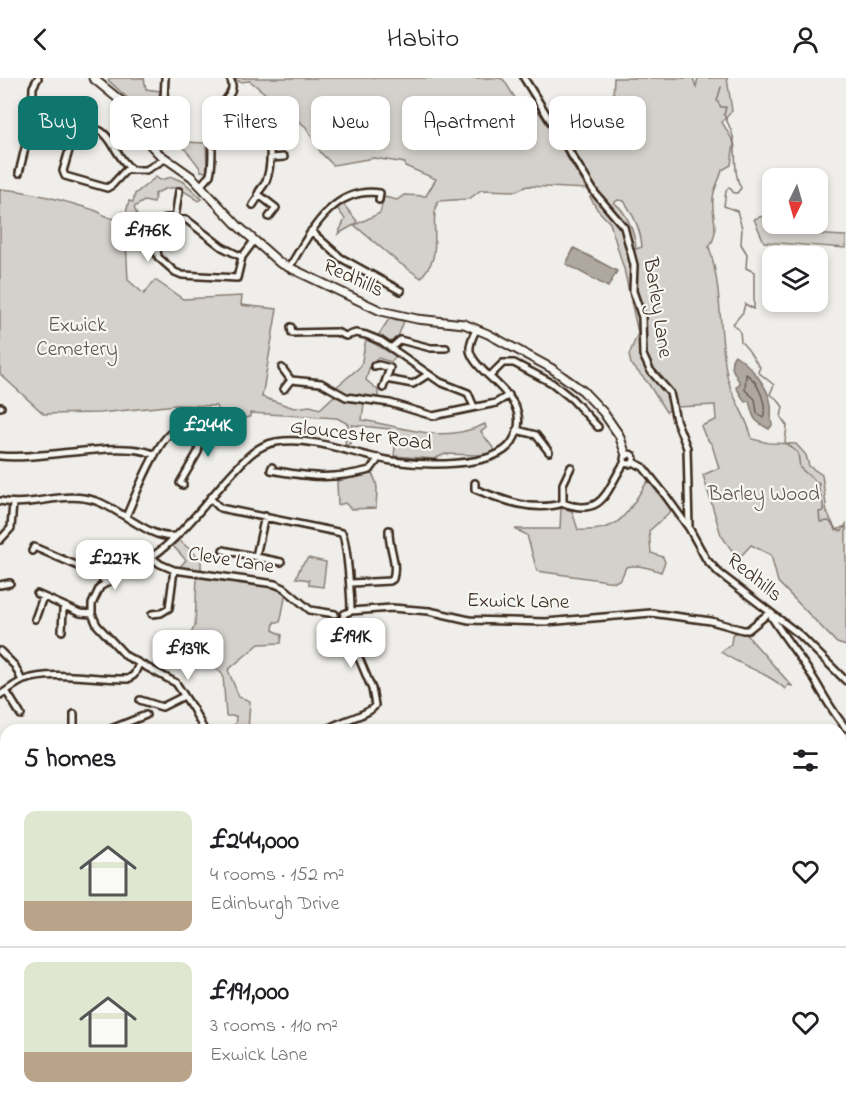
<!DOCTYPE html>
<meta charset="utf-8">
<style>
:root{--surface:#fff;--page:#f2f2f2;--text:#202124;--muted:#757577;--line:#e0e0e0;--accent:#0f766e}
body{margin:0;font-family:"Indie Flower",sans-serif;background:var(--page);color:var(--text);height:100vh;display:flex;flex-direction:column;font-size:22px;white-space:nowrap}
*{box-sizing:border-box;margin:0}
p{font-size:20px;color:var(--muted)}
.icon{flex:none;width:33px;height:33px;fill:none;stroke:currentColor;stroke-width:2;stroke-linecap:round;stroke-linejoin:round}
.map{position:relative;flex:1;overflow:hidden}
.panel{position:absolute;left:0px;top:646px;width:846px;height:386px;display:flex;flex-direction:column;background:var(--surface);border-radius:18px 18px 0 0;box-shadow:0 3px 9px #0003}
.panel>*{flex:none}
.guide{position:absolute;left:18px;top:18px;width:810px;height:54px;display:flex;gap:12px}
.needle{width:39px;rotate:185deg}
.fabs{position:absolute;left:762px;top:90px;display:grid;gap:12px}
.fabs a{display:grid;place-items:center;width:66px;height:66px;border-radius:12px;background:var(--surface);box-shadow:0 3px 9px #0003;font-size:30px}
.price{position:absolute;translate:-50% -51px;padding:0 14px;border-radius:12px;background:#fff;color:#222;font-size:20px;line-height:39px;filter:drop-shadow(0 2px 3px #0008)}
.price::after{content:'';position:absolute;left:50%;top:36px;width:18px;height:14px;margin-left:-9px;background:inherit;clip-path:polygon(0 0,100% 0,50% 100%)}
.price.selected{background:var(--accent);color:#fff}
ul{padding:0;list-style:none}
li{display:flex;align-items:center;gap:18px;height:150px;padding:0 24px}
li+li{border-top:2px solid var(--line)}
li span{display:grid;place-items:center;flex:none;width:168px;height:120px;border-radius:12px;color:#555}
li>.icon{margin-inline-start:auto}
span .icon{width:72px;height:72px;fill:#fffc;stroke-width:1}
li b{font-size:26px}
h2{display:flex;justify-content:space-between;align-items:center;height:72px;padding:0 24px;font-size:26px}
.tag{padding:0 21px;border-radius:12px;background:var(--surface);box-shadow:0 3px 9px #0003;font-size:21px;line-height:54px}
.tag.selected{background:var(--accent);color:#fff}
header{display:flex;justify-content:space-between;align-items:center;height:78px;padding:0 24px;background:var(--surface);font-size:27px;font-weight:600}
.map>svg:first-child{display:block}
</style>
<header><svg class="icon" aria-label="back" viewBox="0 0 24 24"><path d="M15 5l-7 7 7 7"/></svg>Habito<svg class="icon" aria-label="person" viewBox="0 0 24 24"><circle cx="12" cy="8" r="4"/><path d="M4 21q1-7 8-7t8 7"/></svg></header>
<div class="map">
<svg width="846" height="1031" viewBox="0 0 846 1031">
<rect width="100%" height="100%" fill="#efeeea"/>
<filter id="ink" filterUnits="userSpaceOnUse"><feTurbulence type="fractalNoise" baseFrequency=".0167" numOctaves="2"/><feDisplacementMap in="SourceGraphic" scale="12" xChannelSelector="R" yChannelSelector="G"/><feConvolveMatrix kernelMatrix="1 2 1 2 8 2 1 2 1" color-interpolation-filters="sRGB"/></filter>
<g filter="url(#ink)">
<path fill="#d4d1cc" stroke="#887e75" stroke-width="1.5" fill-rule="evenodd" d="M111,0H144L146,11L160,13L158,22L169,24L167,37L185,40V64L206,65L207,94L201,93C199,83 150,34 139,22L134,26L108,2Z
M233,0H500L504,2L518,25L536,29L587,111L527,108L516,113L481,112L469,121L438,123C430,143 439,164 432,183C430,189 424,195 421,200L398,184L354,147L338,156L345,141L337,130L343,126L357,143L355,147L380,135L384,119L397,122L404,117L426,118L436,101L405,88V85L374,80L333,87L321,75L306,49L250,3L240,4Z
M614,0H693L696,9L698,0H727L732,33L722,44L734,65L731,87L722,92C720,102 713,111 713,121C711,138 721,152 709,169C722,209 719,251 726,292C729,317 747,337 752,361L769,365L796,366L806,377L809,388L822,397L827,434L836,452L842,453L846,446V568L837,565L778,504L771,477L751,467L738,481L721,457L703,397L719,390L712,367L705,358L701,348L716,342L715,327L676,329L666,334L648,305L631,286L629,277L638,255L624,191L610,145L597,131L590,119L594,110L561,54L579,48L580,43L566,41L557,34L596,38L606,36L613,20ZM618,122L624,123C633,136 641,153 642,169L636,171C635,156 627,133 614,125Z
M156,99L160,102L172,99L184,104L202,121L199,123C182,111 174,104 155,116L154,125L144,123L134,129L138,140L132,159L126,163L128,202L144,216L155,202L183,221L242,218L241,227L277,231L262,319L294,330L310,328L320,331L334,318L345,323L364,325L362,342C406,349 441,367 485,346L486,350L481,354L496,374L479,377L445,376L434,381L394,378L396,361L390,351L352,347L350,366H345L348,346L337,340L250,335V339L221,344L216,328L176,327L100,335L44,336L0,296V111C31,113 64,123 94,132C105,136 106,141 120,141L122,134L126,135L129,123L133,124L135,116Z
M766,137C780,159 822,156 846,158V170L764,164L754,141Z
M389,241L404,243L398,259L395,260L392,265L378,258Z
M366,261L396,278L391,284L378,280L370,287L366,302L378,312V319L349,317L335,310L361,288Z
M372,396C380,407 376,418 376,430L351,431L345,425L338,427L337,403Z
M648,403L672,432L649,453L651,475L663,479L665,484L661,494C650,490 637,486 626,489L621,501L615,504L537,493L527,457L515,451H560L561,430L572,433L578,452C623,454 625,436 648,403Z
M179,462L201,481V490L205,495L178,491L186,482L173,468Z
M308,480L326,484L323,509L309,507V502L296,500L301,488Z
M197,498L262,507L286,514L281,541L280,544H274L273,552L282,557L281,565L259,566L228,592L239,619L250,623L248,652H235L236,638H226L223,597L191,564L190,556L195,548Z
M737,554L745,555L792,608L788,607L785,611C769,595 740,588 721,574L731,566L732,557Z
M0,1021H6V1026H176L177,1031H0Z"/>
<path fill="#afa8a1" stroke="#81766d" stroke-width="1.5" d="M574,170L617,193L608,209L566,186Z
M735,277C750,287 769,309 771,327C772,334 770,340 772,347L769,351C751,341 754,340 749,323L745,324L736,309L740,305C735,296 727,286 735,277Z"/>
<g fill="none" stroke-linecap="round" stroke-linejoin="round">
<path stroke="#695c52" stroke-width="1.5" d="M746,296C758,302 768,328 763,340L757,335L755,321L745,312Z"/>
<path stroke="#81766d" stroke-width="1.5" d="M721,9L717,23L721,29H726L724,37C728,45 733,54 734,64C737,79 733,96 741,110L737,115H734L729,109L726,113L724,128L737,133L742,150L741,166L747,176L746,190L754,194V231L745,226L743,234L733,246L740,253L741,264C751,273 752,280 760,289L758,294L774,307L770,316L778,322L783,329L781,339L787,348L785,364L798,375L800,390L819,406C817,416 825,423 823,433L819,434L820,444L829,443L837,452L843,449L846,450"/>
<defs>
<path id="minor" d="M524,0L595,115L624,149L634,187L633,213L642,239L643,277L650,292L670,315L676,342L687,370L689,450
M164,22L165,0
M82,28L63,93L65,98L107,110L112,107L126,92H146L165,81
M215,41C227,44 240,38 252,41C274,47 273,89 265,105C263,109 259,112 258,116L276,130L269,139
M75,55C111,39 109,72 130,90
M271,80L284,79
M19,95L32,41L33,9L38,0
M201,107L210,97C215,76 208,57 216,36C221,22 238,17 230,0
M253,127L259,118
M175,140L179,113
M311,153L341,180L401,213
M242,179L222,169L187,142L167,140L161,144L157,171L158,179L175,194L182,197L237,200L242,179L254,163
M289,190C310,155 332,108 380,115L379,122
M291,249L292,255L336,254L346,258L356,255L366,257L381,263L440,304L468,315L474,329
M391,270L400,262L431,270H446
M374,288L379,287L390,290L383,310
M282,290L291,302L321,305L346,319L390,325L433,338L496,325L509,317
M491,297L503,285H514L552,305L572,321L598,349
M386,301L413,306L427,297
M284,311L291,302
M0,329H1
M517,352L536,357L549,374
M624 381a5 5 0 1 1 10 0a5 5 0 1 1-10 0Z
M0,378C41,383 124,360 155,377
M633,384L643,389L663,414L689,450L706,481L719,495L800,557L846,603
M272,389L271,392C310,399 331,402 370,392L379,380
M571,389L563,406V425C605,440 606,411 625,384
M475,405V411C502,422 534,435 563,425
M183,407L180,405L198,374L202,352
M210,420L220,430L342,455C347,463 351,520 351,533
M0,423C32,430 64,412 96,423C119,430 152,463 175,458
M126,439C134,421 160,353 178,351C201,348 211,354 234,345
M0,462L11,450L13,425
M223,472L281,484
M32,473L34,469L99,497L106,505
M256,478L265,438
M151,479L160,486L174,492L275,506L284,510L310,532L335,536
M351,505L390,503L393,501C398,483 388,469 389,452
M0,507L10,505
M37,516L80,535L92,536
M152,536L161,535L169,530L174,492
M35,541L43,519
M62,553L63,532L66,529
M0,573L15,588L22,603
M6,613L21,637
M0,617C8,612 15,606 24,602C54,592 97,602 128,601L134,597L139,586
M140,622L162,629L184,618
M111,651L146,637
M74,652V636
M204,652L193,631L176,605L126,578L97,547L92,536V526L100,509C123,494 149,484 169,465C194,443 213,415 236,391C247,379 258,367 276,364C316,358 353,377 392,383C421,387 495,391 512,364C539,321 476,299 470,273C469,265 473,258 476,252
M326,652C338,643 371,637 375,627L372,611L343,542L344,536L351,533L392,530L429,533L469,542L546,544L651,535L711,543L743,552H748L769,535C784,560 803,582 817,606C826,622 834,636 846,650
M0,714L6,715
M0,784L6,768
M0,788L6,790
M0,858L6,856
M0,887L6,888
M0,896H6
M0,931L6,930
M0,958L6,959
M440,1026L447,1031
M485,1026L487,1031"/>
<path id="tertiary" d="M93,0L121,23L146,62L158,75L192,99L238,148L280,185L381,233L417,241L464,246L488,256L551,290L583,313L603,334L619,357L626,377"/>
</defs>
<use href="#minor" stroke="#3b2a1e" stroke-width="10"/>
<use href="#tertiary" stroke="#3b2a1e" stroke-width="11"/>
<use href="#minor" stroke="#f6f6f2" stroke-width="5"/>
<use href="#tertiary" stroke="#f6f6f2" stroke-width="7"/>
</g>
</g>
<g text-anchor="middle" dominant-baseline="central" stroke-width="4.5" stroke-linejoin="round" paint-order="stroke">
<g font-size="21" fill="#3b2a1e" stroke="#f6f6f2">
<text transform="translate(353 201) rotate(25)">Redhills</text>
<text transform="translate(657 230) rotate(81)">Barley Lane</text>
<text transform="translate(361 358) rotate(7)">Gloucester Road</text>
<text transform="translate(231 483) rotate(9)">Cleve Lane</text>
<text transform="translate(754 500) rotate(39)">Redhills</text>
<text transform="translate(518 524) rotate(1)">Exwick Lane</text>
</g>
<g font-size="21" fill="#61544a" stroke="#f6f6f2">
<text x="77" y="248">Exwick<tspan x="77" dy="24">Cemetery</tspan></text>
<text x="764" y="417">Barley Wood</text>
</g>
</g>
</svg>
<div class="fabs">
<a><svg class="needle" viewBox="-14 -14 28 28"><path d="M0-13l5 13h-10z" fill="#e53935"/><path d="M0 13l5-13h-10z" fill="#757577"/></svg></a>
<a><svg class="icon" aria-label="layers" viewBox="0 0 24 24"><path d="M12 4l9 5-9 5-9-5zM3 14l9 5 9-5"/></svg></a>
</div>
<b class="price" style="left:148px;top:185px">£176K</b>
<b class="price selected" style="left:208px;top:380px">£244K</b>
<b class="price" style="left:115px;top:513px">£227K</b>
<b class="price" style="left:351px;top:591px">£191K</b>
<b class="price" style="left:188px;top:603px">£139K</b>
<div class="guide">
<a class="tag selected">Buy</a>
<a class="tag">Rent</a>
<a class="tag">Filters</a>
<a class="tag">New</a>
<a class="tag">Apartment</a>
<a class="tag">House</a>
</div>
<section class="panel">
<h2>5 homes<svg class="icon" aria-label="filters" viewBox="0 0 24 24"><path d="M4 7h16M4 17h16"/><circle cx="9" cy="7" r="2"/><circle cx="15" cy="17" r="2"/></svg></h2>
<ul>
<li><span style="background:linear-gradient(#dfe7d0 75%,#b9a48a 0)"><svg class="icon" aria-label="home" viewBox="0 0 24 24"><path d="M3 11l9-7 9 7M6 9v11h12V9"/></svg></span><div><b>£244,000</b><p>4 rooms · 152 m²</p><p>Edinburgh Drive</p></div><svg class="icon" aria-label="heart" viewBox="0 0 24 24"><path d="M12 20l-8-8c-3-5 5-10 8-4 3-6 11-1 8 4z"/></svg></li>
<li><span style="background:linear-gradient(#dfe7d0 75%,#b9a48a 0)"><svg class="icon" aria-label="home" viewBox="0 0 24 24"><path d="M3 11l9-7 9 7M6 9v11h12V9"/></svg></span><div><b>£191,000</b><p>3 rooms · 110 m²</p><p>Exwick Lane</p></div><svg class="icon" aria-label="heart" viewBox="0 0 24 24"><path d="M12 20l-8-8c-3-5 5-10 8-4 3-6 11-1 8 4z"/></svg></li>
</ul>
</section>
</div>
